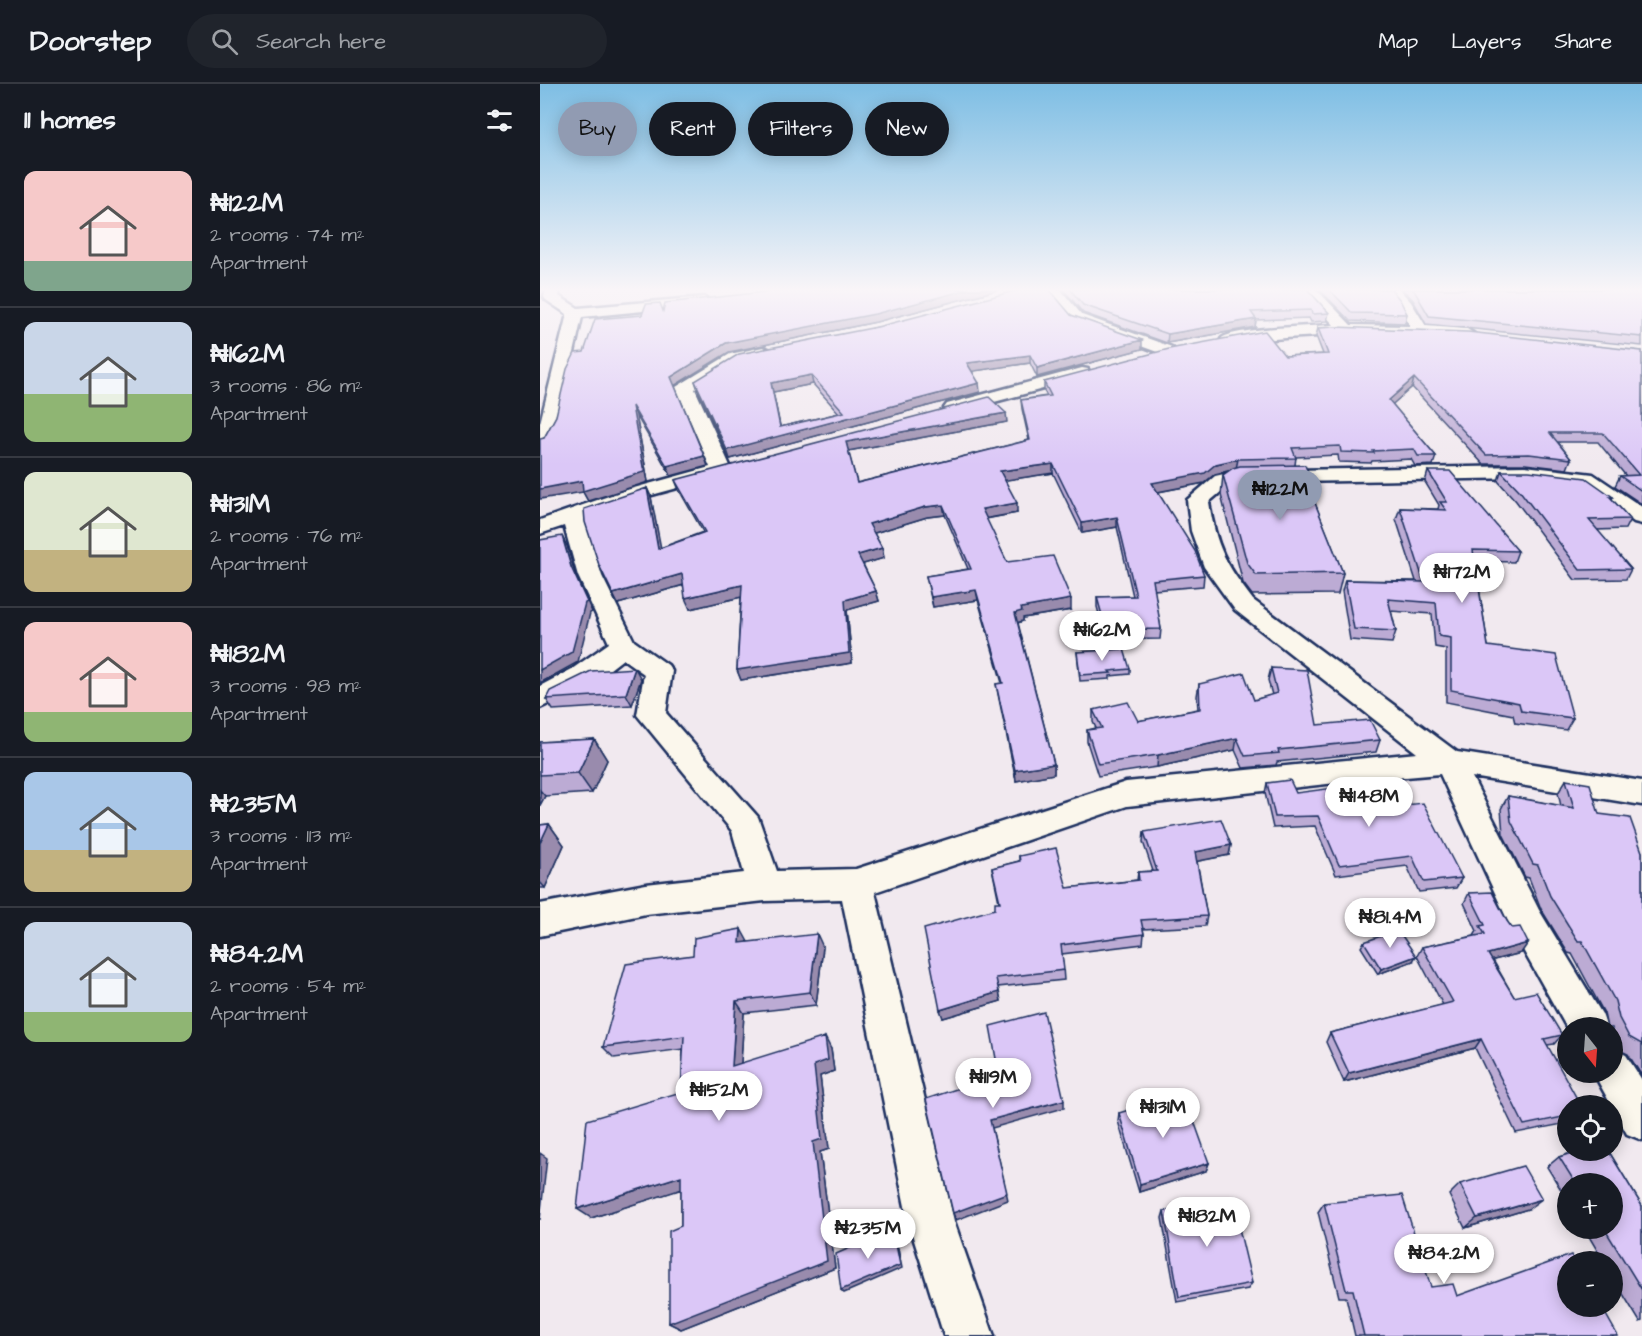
<!DOCTYPE html>
<meta charset="utf-8">
<style>
:root{--surface:#171b24;--page:#20242c;--text:#f1f3f6;--muted:#9ea1a6;--line:#363941;--accent:#919bb2}
body{margin:0;font-family:"Architects Daughter",sans-serif;background:var(--page);color:var(--text);height:100vh;display:flex;flex-direction:column;font-size:22px;white-space:nowrap}
*{box-sizing:border-box;margin:0}
p{font-size:20px;color:var(--muted)}
.icon{flex:none;width:33px;height:33px;fill:none;stroke:currentColor;stroke-width:2;stroke-linecap:round;stroke-linejoin:round}
.map{position:relative;flex:1;overflow:hidden}
.panel{display:flex;flex-direction:column;background:var(--surface);width:540px}
.panel>*{flex:none}
.banner{position:absolute;left:18px;top:18px;width:570px;height:54px;display:flex;gap:12px}
.needle{width:39px;rotate:163deg}
.tools{position:absolute;left:1017px;top:933px;display:grid;gap:12px}
.tools a{display:grid;place-items:center;width:66px;height:66px;border-radius:50%;background:var(--surface);box-shadow:0 3px 15px #0003;font-size:30px}
.price{position:absolute;translate:-50% -51px;padding:0 14px;border-radius:21px;background:#fff;color:#222;font-size:20px;line-height:39px;filter:drop-shadow(0 2px 3px #0008)}
.price::after{content:'';position:absolute;left:50%;top:36px;width:18px;height:14px;margin-left:-9px;background:inherit;clip-path:polygon(0 0,100% 0,50% 100%)}
.price.on{background:var(--accent);color:#111}
ul{padding:0;list-style:none}
li{display:flex;align-items:center;gap:18px;height:150px;padding:0 24px}
li+li{border-top:2px solid var(--line)}
li span{display:grid;place-items:center;flex:none;width:168px;height:120px;border-radius:12px;color:#555}
li>.icon{margin-inline-start:auto}
span .icon{width:72px;height:72px;fill:#fffc;stroke-width:1}
li b{font-size:26px}
h2{display:flex;justify-content:space-between;align-items:center;height:72px;padding:0 24px;font-size:26px}
.chip{padding:0 21px;border-radius:27px;background:var(--surface);box-shadow:0 3px 15px #0003;font-size:21px;line-height:54px}
.chip.on{background:var(--accent);color:#111}
header{display:flex;align-items:center;gap:36px;box-sizing:border-box;height:84px;padding:0 30px;background:var(--surface);border-bottom:2px solid var(--line)}
header strong{font-size:28px}
nav{display:flex;gap:33px;margin-inline-start:auto;font-size:21px}
.search{width:420px;height:54px;background:var(--page);display:flex;align-items:center;gap:15px;box-sizing:border-box;padding:0 21px;border-radius:33px;color:var(--muted);font-size:22px}
main{display:flex;flex:1;min-height:0}
.map>svg:first-child{display:block}
</style>
<header>
<strong>Doorstep</strong>
<div class="search"><svg class="icon" aria-label="search" viewBox="0 0 24 24"><circle cx="10" cy="10" r="6"/><path d="M15 15l6 6"/></svg>Search here</div>
<nav><a>Map</a><a>Layers</a><a>Share</a></nav>
</header>
<main>
<section class="panel">
<h2>11 homes<svg class="icon" aria-label="filters" viewBox="0 0 24 24"><path d="M4 7h16M4 17h16"/><circle cx="9" cy="7" r="2"/><circle cx="15" cy="17" r="2"/></svg></h2>
<ul>
<li><span style="background:linear-gradient(#f6c9c9 75%,#7fa58c 0)"><svg class="icon" aria-label="home" viewBox="0 0 24 24"><path d="M3 11l9-7 9 7M6 9v11h12V9"/></svg></span><div><b>₦122M</b><p>2 rooms · 74 m²</p><p>Apartment</p></div></li>
<li><span style="background:linear-gradient(#c9d6e8 60%,#8fb573 0)"><svg class="icon" aria-label="home" viewBox="0 0 24 24"><path d="M3 11l9-7 9 7M6 9v11h12V9"/></svg></span><div><b>₦162M</b><p>3 rooms · 86 m²</p><p>Apartment</p></div></li>
<li><span style="background:linear-gradient(#dfe7d0 65%,#c2b280 0)"><svg class="icon" aria-label="home" viewBox="0 0 24 24"><path d="M3 11l9-7 9 7M6 9v11h12V9"/></svg></span><div><b>₦131M</b><p>2 rooms · 76 m²</p><p>Apartment</p></div></li>
<li><span style="background:linear-gradient(#f6c9c9 75%,#8fb573 0)"><svg class="icon" aria-label="home" viewBox="0 0 24 24"><path d="M3 11l9-7 9 7M6 9v11h12V9"/></svg></span><div><b>₦182M</b><p>3 rooms · 98 m²</p><p>Apartment</p></div></li>
<li><span style="background:linear-gradient(#a9c7e8 65%,#c2b280 0)"><svg class="icon" aria-label="home" viewBox="0 0 24 24"><path d="M3 11l9-7 9 7M6 9v11h12V9"/></svg></span><div><b>₦235M</b><p>3 rooms · 113 m²</p><p>Apartment</p></div></li>
<li><span style="background:linear-gradient(#c9d6e8 75%,#8fb573 0)"><svg class="icon" aria-label="home" viewBox="0 0 24 24"><path d="M3 11l9-7 9 7M6 9v11h12V9"/></svg></span><div><b>₦84.2M</b><p>2 rooms · 54 m²</p><p>Apartment</p></div></li>
</ul>
</section>
<div class="map">
<svg width="1102" height="1252" viewBox="0 0 1102 1252">
<rect width="100%" height="100%" fill="#f1e9ef"/>
<filter id="ink" filterUnits="userSpaceOnUse"><feTurbulence type="fractalNoise" baseFrequency=".0167" numOctaves="2"/><feDisplacementMap in="SourceGraphic" scale="12" xChannelSelector="R" yChannelSelector="G"/><feConvolveMatrix kernelMatrix="1 2 1 2 8 2 1 2 1" color-interpolation-filters="sRGB"/></filter>
<g filter="url(#ink)">
<g fill="none" stroke-linecap="round" stroke-linejoin="round">
<defs>
<path id="minor" d="M6,205H20L19,212L38,224L164,213L171,217L164,221L42,233L18,340L7,362L0,364V339L27,230L6,216L4,213Z
M505,205H520L542,231L632,263L634,266L632,269H620L532,237Z
M761,205H776L811,241L870,242L860,223L844,205H859L871,218L886,242L927,245L935,250L927,255C847,249 769,249 689,260L681,255C690,244 776,242 794,241Z
M223,263L229,265L231,268L229,271L201,277L155,305L192,386L189,390L97,415L44,435L62,492L94,557L128,581L132,587L126,629L218,733L237,787L316,785L586,698L877,669L695,526L664,483L651,447L647,416L675,392L697,387L985,382L1053,390L1102,423V440L1094,438L1041,400L985,394L697,399L689,401L669,418C676,463 685,479 713,516L917,668L1102,697V721L932,693L999,826L1062,930L1067,944H1028V946L973,848L900,690L787,700L587,722L335,808L414,1137L454,1252H404L368,1137L302,815L225,817L106,830L0,852V820L106,800L204,789L192,747L97,631L104,590L83,575L52,599L0,624V602L32,585L69,559L38,492L24,442L0,450V436L83,407L170,383L136,303L190,270Z
M542,284L548,285L550,289L548,293L413,329L407,328L404,324L407,320Z
M1072,965L1086,971L1102,996V1056L1087,1050L1053,988H1072Z"/>
</defs>
<use href="#minor" stroke="#1b2f5e" stroke-width="5"/>
<use href="#minor" fill="#fbf7ec" fill-rule="evenodd"/>
</g>
<path fill="#bcabd4" stroke="#1b2f5e" stroke-width="1.5" fill-rule="evenodd" d="M251,205H461L336,238L189,268L134,302L168,382L131,392L96,331L108,398L48,417L43,408L4,354L16,332L44,268L102,231L123,226Z
M523,205H767L789,229L787,237L771,238L769,234L716,236L715,243L627,259L543,229Z
M779,205H851L867,230L865,239L810,237Z
M862,205H1102V262L886,240L873,216Z
M531,231L602,265L497,293L490,279L432,287L440,308L190,375L158,306L155,297L337,243ZM273,300L299,329L240,343L233,308Z
M778,244L1102,267V420L1075,402L1080,392H1086L1058,358H1018L1031,375L1027,385L985,380H943L872,303L852,320L896,372L893,381L875,382L871,375L832,377L831,379L799,378L798,371L756,373L755,381L772,399L770,407L803,489L798,510L712,511L703,499L681,411L683,391L689,386L675,390L664,399L618,408L664,491L663,502L614,506L621,545L620,555L566,556L557,523V513L593,512L577,443L542,449L513,389L465,396L477,429L446,435L467,478L531,526L483,534V537L478,539L514,680V690L476,697L458,610L456,600L462,599L438,516L393,523L386,492L428,485L405,431L387,433L334,449L342,464L344,474L323,480L336,507L339,517L307,526L312,579L201,596L197,586L201,513L150,525L144,501L78,520L107,404L111,413L120,464L163,448L139,406L135,396L467,338L308,367L317,399L489,356L482,325L481,316L507,312L504,307V298L745,272L783,270L776,252Z
M888,387L978,467L974,478L935,477L948,562L1033,634L1026,646L975,639L973,631L906,618V565L895,563L892,530L851,527L856,547L852,559L810,556L802,507L805,496L876,497L856,435L860,424L898,425L899,421L885,398Z
M961,387L1073,413L1072,415L1090,435L1085,445L1057,446L1091,485L1086,495L1035,496L976,417L958,397Z
M537,568L590,585V590L570,592V595L540,597Z
M731,584L777,641L840,656L836,668L737,678L736,681L703,684L695,666L617,683L558,692L547,658V646L556,644L553,638V626L598,637L658,625L657,612L659,600L714,616L732,611L728,596Z
M101,595L92,621L13,626L6,615Z
M54,655L67,676L52,709L5,712L0,721V658Z
M1026,696L1059,730L1102,768V992L1088,970L1077,965L1072,955V944H1067L1064,929L1032,870L1028,869L1001,825L989,794L985,793L963,750L961,725L968,712L1021,722L1018,709Z
M727,699L756,709L830,725L922,794L916,804L879,808L867,782L796,791L775,742L733,744L725,709Z
M9,740L24,761L5,804H0V741Z
M604,748L691,761L689,771L657,777L667,832L665,842L603,845L604,850L603,860L522,870L524,896L458,903L461,917L403,934L459,818L452,784L479,777V772L527,804L597,796L598,788L613,787L603,758Z
M929,809L981,869L953,876L974,913L1022,951L1014,960L1007,961L1028,1022V1039L976,1049L935,964L804,998L786,958L790,949L903,921L877,872L882,863L934,852L937,847L924,819Z
M208,858L283,863L276,921L204,929L201,979L291,965L294,987L280,992L289,1065L280,1068L295,1184L141,1245L129,1239L141,1142V1105L51,1134L141,1008L143,965L74,974L63,963L153,871Z
M824,858L873,877L838,890L821,863Z
M579,1029L669,1079L666,1087L599,1108L578,1037Z
M1041,1066H1068L1102,1122V1237L1100,1238L1072,1192V1178H1064L1044,1144H1072V1100H1028V1117L1007,1083L1019,1073Z
M920,1100L988,1125L925,1144L909,1111Z
M784,1119L891,1203L917,1212L1078,1252H815L806,1213H799L778,1128Z
M624,1127L712,1199L708,1205L637,1218L622,1134Z"/>
<path fill="#998bad" stroke="#1b2f5e" stroke-width="1.5" d="M430,205H461L336,238L189,268L134,302L131,293L186,259Z
M716,235L715,243L627,259L628,250Z
M602,256V265L497,293V284Z
M490,271V279L428,288L427,279Z
M271,291L273,300L233,308L242,351L439,299L440,308L190,375L187,366L240,343L231,299Z
M874,294L872,303L846,326L849,316Z
M92,322L96,331L108,398L48,417L43,408L0,415V405Z
M466,329L467,338L308,367L306,358Z
M164,372L168,382L131,392L127,382Z
M698,375L696,385L675,390L664,399L612,409V399L676,380Z
M513,380V389L461,397L460,387Z
M107,404L111,413L123,475L118,465Z
M477,419V429L443,435L442,425Z
M403,421L405,431L387,433L331,450L329,440L385,423Z
M577,433V443L542,449V439Z
M22,452L27,462L36,493L52,528L50,529L38,578L0,599V586L31,483Z
M342,464L344,474L320,481L318,471Z
M142,490L147,500L78,520L73,510Z
M202,501L206,512L150,525L145,514Z
M436,506L438,516L393,523L391,513Z
M336,507L339,517L307,526L312,579L201,596L197,586L305,516Z
M531,515V526L483,534V537L476,539L475,529L481,524Z
M95,584L101,595L92,621L86,610Z
M697,654L695,666L617,683L618,671Z
M54,655L67,676L52,709L38,689Z
M514,680V690L476,697L475,686Z
M0,706L5,712L0,721Z
M9,740L24,761L5,804L0,798V759Z
M691,761L689,771L654,778L655,768Z
M201,845L208,858L207,872L200,859Z
M277,850L283,863L276,921L270,908Z
M988,859L981,869L942,879L948,870Z
M876,872L873,877L838,890L841,885Z
M459,908L461,917L403,934L400,926Z
M196,917L204,929L200,994L192,982Z
M285,953L291,965L294,987L280,992L289,1065L280,1068L295,1184L141,1245L129,1239L273,1058L274,981Z
M941,955L935,964L804,998L809,989Z
M524,1016V1024L452,1044L468,1116L416,1136L413,1129L450,1036Z
M0,1069L7,1074L0,1136Z
M669,1079L666,1087L599,1108L600,1100Z
M141,1092L152,1102L51,1134L37,1125Z
M1002,1115L988,1125L925,1144L937,1134Z
M353,1145L355,1149L362,1184L304,1209L301,1206Z"/>
<path fill="#dbc7f7" stroke="#1b2f5e" stroke-width="1.5" fill-rule="evenodd" d="M251,205H430L335,230L186,259L131,293L164,372L127,382L92,322L104,388L43,407L42,397L0,405V355L4,354L16,332L27,285L35,269L44,268L55,235L102,231L106,220L120,219L123,227L125,219Z
M482,205H509L531,231L602,256L497,284L490,271L427,279L439,299L187,366L155,297L199,270L337,243ZM271,291L304,328L240,343L231,299Z
M530,205H767L789,229L772,230L771,226L711,228L716,235L628,250L543,221Z
M789,205H851L860,216L867,230L812,229Z
M872,205H1102V253L889,232L875,208Z
M795,243L928,248L1102,267V407L1080,392L1099,391L1063,349H1010L1031,375L989,370L946,371L874,294L849,316L896,372H878L874,365L833,367L834,369L801,368L800,362L752,364L756,374L698,375L676,380L665,389L612,399L655,467L664,491L613,496L621,545L566,546L557,513L596,512L577,433L542,439L513,380L460,387L477,419L442,425L467,478L513,472L531,515L481,524L482,527L475,529L514,680L475,686L456,600L463,599L436,506L391,513L386,492L431,485L403,421L385,423L329,440L342,464L318,471L336,507L305,516L309,569L197,586L202,501L145,514L142,490L73,510L59,481L45,438L44,425L107,404L118,465L165,448L135,396L449,313L466,329L306,358L317,399L490,356L481,316L511,312L504,298L629,265L725,247L745,272L788,270L778,244Z
M765,381L772,399H767L803,489L716,491L707,479L683,391L693,384L700,382Z
M888,387H910L978,467L933,466L948,562L1016,571L1033,634L981,627L979,619L911,606V554L899,552L896,519L848,515L856,547L814,545L805,496L884,498L860,424L906,426L900,418H907Z
M961,387H989L1046,394L1073,413H1070L1090,435L1049,436L1091,485L1040,486L980,407Z
M22,452L31,483L47,518L45,519L32,568L0,586V456Z
M584,565L590,585L569,587L571,589L540,591L537,568Z
M95,584L86,610L6,615L10,607L51,587Z
M731,584L767,586L777,641L830,636L840,656L738,666L739,669L705,672L697,654L618,671L558,680L547,646L562,644L553,626L588,618L598,637L660,625L659,600L704,589L714,616L737,609Z
M54,655L38,689L0,691V658Z
M750,696L756,709L817,701L830,725L883,719L922,794L884,798L872,772L799,781L778,732L735,733L727,699Z
M1026,696L1050,700L1059,730L1090,734L1102,768V961L1100,959L1089,953L1079,934L1075,917L1042,857H1038L1010,812L998,781L993,780L971,737L968,712L1034,724Z
M681,735L691,761L655,768L667,832L601,836L604,850L521,861L524,886L456,894L459,908L400,926L384,845L455,825V818H460L452,784L480,777L479,772L516,764L527,804L599,796L598,788L617,787L604,748Z
M9,740L0,759V741Z
M952,808L967,837L972,844L980,843L988,859L948,870L974,913L996,908L1022,951L1004,955L1041,1022H1028V1032L984,1041L941,955L809,989L790,949L913,918L882,863L945,850L940,842L945,841L929,809Z
M201,845L200,859L277,850L270,908L196,917L192,982L285,953L288,976L274,981L282,1055L273,1058L287,1177L129,1239V1147L141,1142V1092L37,1125L47,1036L141,1008L144,952L63,963L86,880L153,871L154,854Z
M858,846L876,872L841,885L824,858Z
M504,928L524,1016L450,1036L467,1109L413,1129L386,1015L459,991L450,942Z
M644,1009L669,1079L600,1100L579,1029Z
M1041,1066H1068L1102,1122V1206L1064,1144H1072V1100H1036L1019,1073Z
M983,1082L1002,1115L937,1134L920,1100Z
M862,1111L891,1203L913,1200L917,1212L1031,1171L1035,1178H1028V1222H1061L1078,1252H824L813,1206H806L784,1119Z
M692,1115L712,1199L639,1213L624,1127Z
M353,1145L360,1181L301,1206L296,1170Z"/>
</g>
<linearGradient id="sky" x2="0" y2="1"><stop stop-color="#7ebee4"/><stop offset="0.54" stop-color="#f9f5f8"/><stop offset="1" stop-color="#f9f5f8" stop-opacity="0"/></linearGradient>
<rect width="1102" height="381" fill="url(#sky)"/>
</svg>
<div class="tools">
<a><svg class="needle" viewBox="-14 -14 28 28"><path d="M0-13l5 13h-10z" fill="#e53935"/><path d="M0 13l5-13h-10z" fill="#9ea1a6"/></svg></a>
<a><svg class="icon" aria-label="locate" viewBox="0 0 24 24"><circle cx="12" cy="12" r="6"/><path d="M12 2v4M12 18v4M2 12h4M18 12h4"/></svg></a>
<a>+</a>
<a>−</a>
</div>
<b class="price on" style="left:740px;top:437px">₦122M</b>
<b class="price" style="left:922px;top:520px">₦172M</b>
<b class="price" style="left:562px;top:578px">₦162M</b>
<b class="price" style="left:829px;top:744px">₦148M</b>
<b class="price" style="left:850px;top:865px">₦81.4M</b>
<b class="price" style="left:453px;top:1025px">₦119M</b>
<b class="price" style="left:179px;top:1038px">₦152M</b>
<b class="price" style="left:623px;top:1055px">₦131M</b>
<b class="price" style="left:667px;top:1164px">₦182M</b>
<b class="price" style="left:328px;top:1176px">₦235M</b>
<b class="price" style="left:904px;top:1201px">₦84.2M</b>
<div class="banner">
<a class="chip on">Buy</a>
<a class="chip">Rent</a>
<a class="chip">Filters</a>
<a class="chip">New</a>
</div>
</div>
</main>
